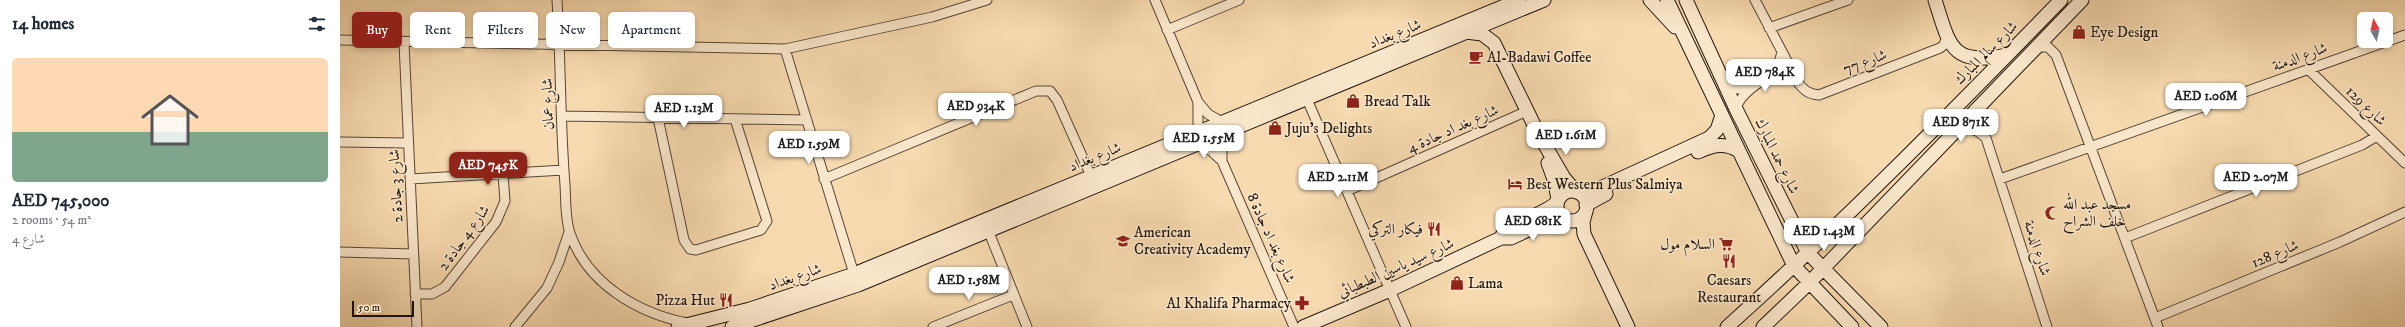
<!DOCTYPE html>
<meta charset="utf-8">
<style>
:root{--surface:#fff;--page:#f2f2f3;--text:#1f2937;--muted:#747a83;--line:#e0e1e3;--accent:#8f2418}
body{margin:0;font-family:"IM FELL DW Pica",Amiri,serif;background:var(--page);color:var(--text);height:100vh;display:flex;flex-direction:column;font-size:15px;white-space:nowrap}
*{box-sizing:border-box;margin:0}
p{font-size:13px;color:var(--muted)}
.icon{flex:none;width:22px;height:22px;fill:none;stroke:currentColor;stroke-width:2;stroke-linecap:round;stroke-linejoin:round}
.map{position:relative;flex:1;overflow:hidden}
.drawer{display:flex;flex-direction:column;background:var(--surface);width:340px}
.drawer>*{flex:none}
.guide{position:absolute;left:12px;top:12px;width:380px;height:36px;display:flex;gap:8px}
.needle{width:26px;rotate:352deg}
.controls{position:absolute;left:2017px;top:12px;display:grid;gap:8px}
.controls a{display:grid;place-items:center;width:36px;height:36px;border-radius:6px;background:var(--surface);box-shadow:0 2px 6px #0003;font-size:20px}
.scale{position:absolute;left:12px;bottom:10px;width:62px;box-sizing:border-box;padding-left:4px;border:2px solid #21150d;border-top:0;font-size:11px;line-height:14px;white-space:nowrap;color:#21150d;-webkit-text-stroke:3px #fae7cb;paint-order:stroke}
.price{position:absolute;translate:-50% -34px;padding:0 9px;border-radius:8px;background:#fff;color:#222;font-size:13px;line-height:26px;filter:drop-shadow(0 1px 2px #0008)}
.price::after{content:'';position:absolute;left:50%;top:24px;width:12px;height:9px;margin-left:-6px;background:inherit;clip-path:polygon(0 0,100% 0,50% 100%)}
.price.active{background:var(--accent);color:#fff}
ul{padding:0;list-style:none}
li{display:grid;align-content:center;gap:8px;height:212px;padding:0 12px}
li+li{border-top:1px solid var(--line)}
li span{display:grid;place-items:center;height:124px;border-radius:6px;color:#555}
li>.icon{margin-inline-start:auto}
span .icon{width:72px;height:72px;fill:#fffc;stroke-width:1}
li b{font-size:17px}
h2{display:flex;justify-content:space-between;align-items:center;height:48px;padding:0 12px;font-size:17px}
.pill{padding:0 14px;border-radius:6px;background:var(--surface);box-shadow:0 2px 6px #0003;font-size:14px;line-height:36px}
.pill.active{background:var(--accent);color:#fff}
main{display:flex;flex:1;min-height:0}
.map>svg:first-child{display:block}
</style>
<main>
<section class="drawer">
<h2>14 homes<svg class="icon" aria-label="filters" viewBox="0 0 24 24"><path d="M4 7h16M4 17h16"/><circle cx="9" cy="7" r="2"/><circle cx="15" cy="17" r="2"/></svg></h2>
<ul>
<li><span style="background:linear-gradient(#ffd9b3 60%,#7fa58c 0)"><svg class="icon" aria-label="home" viewBox="0 0 24 24"><path d="M3 11l9-7 9 7M6 9v11h12V9"/></svg></span><div><b>AED 745,000</b><p>2 rooms · 54 m²</p><p>شارع 4</p></div></li>
</ul>
</section>
<div class="map">
<svg width="2065" height="327" viewBox="0 0 2065 327">
<rect width="100%" height="100%" fill="#f7daaf"/>
<filter id="stains"><feTurbulence type="fractalNoise" baseFrequency=".005" numOctaves="4"/><feColorMatrix values="0 0 0 0 .2 0 0 0 0 .09 0 0 0 0 .02 0 0 0 .5 -.17"/></filter>
<radialGradient id="worn" r=".72"><stop offset=".6" stop-color="#630" stop-opacity="0"/><stop offset="1" stop-color="#630" stop-opacity=".3"/></radialGradient>
<g fill="none" stroke-linecap="round" stroke-linejoin="round">
<defs>
<path id="street" d="M217,0C221,62 220,124 225,185C226,200 225,219 230,233C247,284 298,313 347,323
M815,0L858,102L868,114L882,122
M1415,0L1459,84C1465,91 1469,94 1479,95L1600,48L1604,45L1607,36
M1429,28L1508,0
M827,30L899,0
M0,40L445,49L592,17L647,0
M64,43L77,327
M1696,47H1708L1716,55L1818,327
M445,49L514,274
M1968,69L2065,163
M1424,74L1439,63L1442,52
M1387,89H1399L1411,82
M966,97L1066,327
M858,102V131
M1396,109C1400,91 1435,68 1453,74
M222,116L467,120
M318,118L344,240L350,249L356,250L421,230L427,221L395,119
M1620,126L1637,131L1646,138L1707,327
M0,142L68,143
M855,144L870,150L882,161L954,327
M882,161V145L887,131
M70,179L224,170
M484,179L696,91H710L717,100L751,176
M1660,179L2065,35
M1007,191L1187,111
M648,230L687,327
M1785,238L2022,145L2037,136
M0,252L73,254
M75,294H92L105,287L156,222L165,201L163,174
M1815,318L2000,242L2065,212
M175,327L207,288L219,262L229,232
M593,327L673,295"/>
<path id="secondary" d="M1310,0L1335,27
M1327,0L1454,266L1512,327
M1346,0L1396,109L1468,253L1541,327
M1595,0C1610,47 1611,66 1667,55
M1126,32L1142,34L1154,43L1198,133L1224,178L1236,192
M1358,152C1373,145 1385,142 1399,151
M1208,163L1215,182L1218,200
M1217 206a15 15 0 1 1 30 0a15 15 0 1 1-30 0Z
M1239,193L1256,190L1369,138L1377,130L1382,115
M1246,205L1266,194
M1246,211L1243,222L1244,234L1288,327
M1161,238C1166,222 1204,216 1217,202
M338,327L410,309L514,274L1179,0
M392,327L518,285L1204,0
M963,327L1050,290L1161,238H1171L1220,215
M1387,327C1503,223 1612,112 1721,0
M1423,327L1469,283L1742,0"/>
</defs>
<use href="#street" stroke="#564636" stroke-width="11"/>
<use href="#secondary" stroke="#21150d" stroke-width="15"/>
<use href="#street" stroke="#fae7cb" stroke-width="9"/>
<use href="#secondary" stroke="#fae7cb" stroke-width="13"/>
</g>
<defs>
<symbol id="shop-bare" viewBox="-9 -9 18 18"><path d="M-5-2.5h2.3a2.7 3.5 0 0 1 5.4 0H5L5.5 6h-11ZM-1.5-2.5h3a1.5 2.3 0 0 0-3 0Z" fill="#8f2418" stroke="#fae7cb" stroke-width="2.5" paint-order="stroke"/></symbol>
<symbol id="cafe-bare" viewBox="-9 -9 18 18"><path d="M-5.5-4.5H6V0H3Q3 3.5 0 3.5H-2.5Q-5.5 3.5-5.5 0ZM3-3.2v2h1.7v-2ZM-6 4.5H4V6H-6Z" fill="#8f2418" stroke="#fae7cb" stroke-width="2.5" paint-order="stroke"/></symbol>
<symbol id="hotel-bare" viewBox="-9 -9 18 18"><path d="M-6-4.5h1.5V1H6V5H4.5V3h-9V5H-6ZM-4 0a1.8 1.8 0 1 1 3.6 0ZM.5 0V-2.5h3Q6-2.5 6 0Z" fill="#8f2418" stroke="#fae7cb" stroke-width="2.5" paint-order="stroke"/></symbol>
<symbol id="mosque-bare" viewBox="-9 -9 18 18"><path d="M3.5-4.9A6 6 0 1 0 3.5 4.9A5 5 0 1 1 3.5-4.9Z" fill="#8f2418" stroke="#fae7cb" stroke-width="2.5" paint-order="stroke"/></symbol>
<symbol id="restaurant-bare" viewBox="-9 -9 18 18"><path d="M-5-6h1v4h1v-4h1v4h1v-4h1v5L-1.5 .5V6h-2V.5L-5-1ZM5-6V6H3V1.5H1.5Q1.5-4 5-6Z" fill="#8f2418" stroke="#fae7cb" stroke-width="2.5" paint-order="stroke"/></symbol>
<symbol id="school-bare" viewBox="-9 -9 18 18"><path d="M0-5L7-2L0 1L-7-2ZM-4 1L0 2.5L4 1V4Q0 6-4 4Z" fill="#8f2418" stroke="#fae7cb" stroke-width="2.5" paint-order="stroke"/></symbol>
<symbol id="supermarket-bare" viewBox="-9 -9 18 18"><path d="M-6-5.5h2.5l.6 2H6L4.5 2H-2.5L-4.4-4H-6ZM-1.5 3.2a1.3 1.3 0 1 0 .1 0ZM3 3.2a1.3 1.3 0 1 0 .1 0Z" fill="#8f2418" stroke="#fae7cb" stroke-width="2.5" paint-order="stroke"/></symbol>
<symbol id="pharmacy-bare" viewBox="-9 -9 18 18"><path d="M-2-6h4v4h4v4h-4v4h-4v-4h-4v-4h4Z" fill="#8f2418" stroke="#fae7cb" stroke-width="2.5" paint-order="stroke"/></symbol>
</defs>
<g fill-rule="evenodd">
<use href="#shop-bare" x="1729" y="22" width="20" height="20"/>
<use href="#cafe-bare" x="1126" y="47" width="20" height="20"/>
<use href="#shop-bare" x="1003" y="91" width="20" height="20"/>
<use href="#shop-bare" x="925" y="118" width="20" height="20"/>
<use href="#hotel-bare" x="1165" y="174" width="20" height="20"/>
<use href="#mosque-bare" x="1702" y="203" width="20" height="20"/>
<use href="#restaurant-bare" x="1084" y="219" width="20" height="20"/>
<use href="#school-bare" x="773" y="231" width="20" height="20"/>
<use href="#supermarket-bare" x="1376" y="234" width="20" height="20"/>
<use href="#restaurant-bare" x="1379" y="251" width="20" height="20"/>
<use href="#shop-bare" x="1107" y="273" width="20" height="20"/>
<use href="#restaurant-bare" x="376" y="290" width="20" height="20"/>
<use href="#pharmacy-bare" x="952" y="293" width="20" height="20"/>
</g>
<g text-anchor="middle" dominant-baseline="central" stroke-width="3" stroke-linejoin="round" paint-order="stroke">
<g font-size="15" fill="#21150d" stroke="#fae7cb" text-anchor="start">
<text x="1750" y="32">Eye Design</text>
<text x="1147" y="57">Al-Badawi Coffee</text>
<text x="1024" y="101">Bread Talk</text>
<text x="946" y="128">Juju's Delights</text>
<text x="1186" y="184">Best Western Plus Salmiya</text>
<text x="1723" y="204">مسجد عبد الله<tspan x="1723" dy="17">خلف الشراح</tspan></text>
<text x="1083" y="229" text-anchor="end">فيكار التركي</text>
<text x="794" y="232">American<tspan x="794" dy="17">Creativity Academy</tspan></text>
<text x="1375" y="244" text-anchor="end">السلام مول</text>
<text x="1389" y="280" text-anchor="middle">Caesars<tspan x="1389" dy="17">Restaurant</tspan></text>
<text x="1128" y="283">Lama</text>
<text x="375" y="300" text-anchor="end">Pizza Hut</text>
<text x="951" y="303" text-anchor="end">Al Khalifa Pharmacy</text>
</g>
<g font-size="15" fill="#21150d" stroke="#fae7cb">
<text transform="translate(1055 34) rotate(-22)">شارع بغداد</text>
<text transform="translate(1646 53) rotate(-45)">شارع سالم المبارك</text>
<text transform="translate(1960 57) rotate(-20)">شارع الدمنة</text>
<text transform="translate(1525 62) rotate(-21)">شارع 77</text>
<text transform="translate(208 104) rotate(-92)">شارع عمان</text>
<text transform="translate(2026 106) rotate(44)">شارع 129</text>
<text transform="translate(1113 129) rotate(-24)">شارع بغد اد جادة 4</text>
<text transform="translate(1437 156) rotate(64)">شارع حمد المبارك</text>
<text transform="translate(755 157) rotate(-22)">شارع بغداد</text>
<text transform="translate(56 186) rotate(-93)">شارع 3 جادة 2</text>
<text transform="translate(124 238) rotate(-54)">شارع 4 جادة 2</text>
<text transform="translate(931 238) rotate(66)">شارع بغد اد جادة 8</text>
<text transform="translate(1697 248) rotate(72)">شارع الدمنة</text>
<text transform="translate(1935 254) rotate(-23)">شارع 128</text>
<text transform="translate(1056 268) rotate(-24)">شارع سيد ياسين الطبطبائي</text>
<text transform="translate(455 277) rotate(-19)">شارع بغداد</text>
</g>
</g>
<rect width="100%" height="100%" filter="url(#stains)"/>
<rect width="100%" height="100%" fill="url(#worn)"/>
</svg>
<div class="controls">
<a><svg class="needle" viewBox="-14 -14 28 28"><path d="M0-13l5 13h-10z" fill="#e53935"/><path d="M0 13l5-13h-10z" fill="#747a83"/></svg></a>
</div>
<div class="scale">50 m</div>
<b class="price" style="left:1425px;top:93px">AED 784K</b>
<b class="price" style="left:1866px;top:117px">AED 1.06M</b>
<b class="price" style="left:636px;top:127px">AED 934K</b>
<b class="price" style="left:344px;top:129px">AED 1.13M</b>
<b class="price" style="left:1621px;top:143px">AED 871K</b>
<b class="price" style="left:1226px;top:156px">AED 1.61M</b>
<b class="price" style="left:864px;top:159px">AED 1.55M</b>
<b class="price" style="left:469px;top:165px">AED 1.59M</b>
<b class="price active" style="left:148px;top:186px">AED 745K</b>
<b class="price" style="left:998px;top:198px">AED 2.11M</b>
<b class="price" style="left:1916px;top:198px">AED 2.07M</b>
<b class="price" style="left:1193px;top:242px">AED 681K</b>
<b class="price" style="left:1484px;top:252px">AED 1.43M</b>
<b class="price" style="left:629px;top:301px">AED 1.58M</b>
<div class="guide">
<a class="pill active">Buy</a>
<a class="pill">Rent</a>
<a class="pill">Filters</a>
<a class="pill">New</a>
<a class="pill">Apartment</a>
</div>
</div>
</main>
